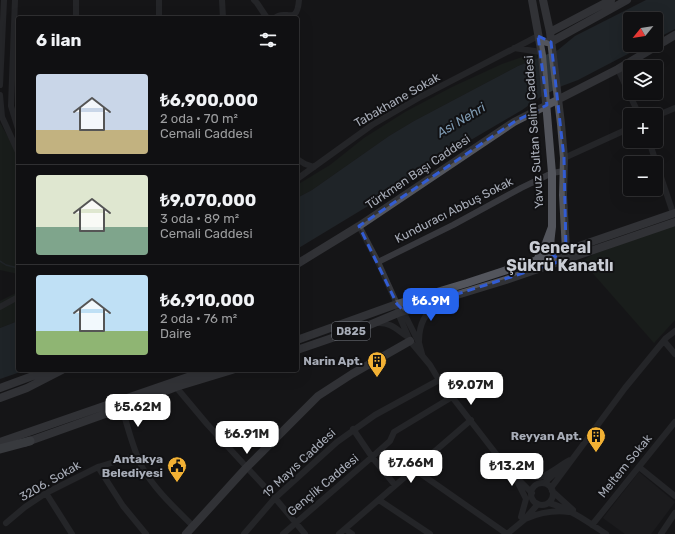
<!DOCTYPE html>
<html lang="tr">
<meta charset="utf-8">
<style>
:root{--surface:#101012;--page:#1e1e20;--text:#f1f3f6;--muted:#9c9d9f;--line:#303032;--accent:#2563eb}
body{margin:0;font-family:Rubik,sans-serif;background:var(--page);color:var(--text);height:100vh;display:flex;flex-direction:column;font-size:15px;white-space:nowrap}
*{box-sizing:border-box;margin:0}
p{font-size:13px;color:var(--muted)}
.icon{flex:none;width:22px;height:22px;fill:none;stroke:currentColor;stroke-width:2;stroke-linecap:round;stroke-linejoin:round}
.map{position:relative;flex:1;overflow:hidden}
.details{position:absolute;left:16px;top:16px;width:283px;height:356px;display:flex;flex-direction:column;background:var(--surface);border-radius:4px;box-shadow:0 4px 16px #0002,0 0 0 1px var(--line)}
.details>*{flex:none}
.needle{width:26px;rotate:240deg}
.tools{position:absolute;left:623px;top:12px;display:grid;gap:8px}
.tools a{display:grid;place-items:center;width:40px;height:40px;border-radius:4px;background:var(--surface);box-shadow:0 4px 16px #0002,0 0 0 1px var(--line);font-size:20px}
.price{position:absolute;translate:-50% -34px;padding:0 9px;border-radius:8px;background:#fff;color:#222;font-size:13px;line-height:26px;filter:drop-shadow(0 1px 2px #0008)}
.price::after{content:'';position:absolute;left:50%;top:24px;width:12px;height:9px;margin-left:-6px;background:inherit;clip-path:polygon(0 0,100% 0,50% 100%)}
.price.current{background:var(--accent);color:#fff}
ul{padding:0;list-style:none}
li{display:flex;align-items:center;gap:12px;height:100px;padding:0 20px}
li+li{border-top:1px solid var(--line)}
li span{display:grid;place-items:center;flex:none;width:112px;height:80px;border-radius:4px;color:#555}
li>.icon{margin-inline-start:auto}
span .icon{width:48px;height:48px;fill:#fffc;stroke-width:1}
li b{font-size:17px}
h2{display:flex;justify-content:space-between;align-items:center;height:48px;padding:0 20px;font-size:17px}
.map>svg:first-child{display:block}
</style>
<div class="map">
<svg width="675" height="534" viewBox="0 0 675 534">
<rect width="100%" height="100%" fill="#161618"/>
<path fill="#222225" d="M639,472L675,502L651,534H625L603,518Z"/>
<path fill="#1e261f" d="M537,54L538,58L518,66L414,121L389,136L312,190L297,198V185L330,165L364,138L405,112L452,87L502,64L528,55Z
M0,123L18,154V274L0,270Z
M675,225V320L654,343L582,261L594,254Z
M18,292V321L0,328V301Z"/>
<path fill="#2c353c" d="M646,0H675V29L656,39V19H630V45H645L578,80L562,86L542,96L522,110L464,144L411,180L297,249V198L312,190L389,136L414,121L518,66L558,50L575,36Z
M18,321V370H26L0,379V328Z"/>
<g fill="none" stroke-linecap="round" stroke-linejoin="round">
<path stroke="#2c353c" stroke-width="1.5" d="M0,261L6,265L18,268"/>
<path stroke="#37383d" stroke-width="6" d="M15,0L11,106L18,129
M222,0L223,18
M254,0L257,3L267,18
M76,18V0
M159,18V0
M275,18C285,8 297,27 299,0
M514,48L541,52
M618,69L639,115
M0,85L4,0
M0,95L2,117L18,152
M656,116L675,108
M649,141L673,213
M564,158L630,128
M297,159L305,164L314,167
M297,179L372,125L422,96L538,36
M359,226L378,262L397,304L398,313L410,341L430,365L439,380L507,468L532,493
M378,262L453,225L521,188L552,173L564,171
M0,307L18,297
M402,309L419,343L422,354
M378,323C391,322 398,331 408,337
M419,341C419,324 425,313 439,302
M664,341L675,354
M176,387L207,424L275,498L305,534
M122,408C128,428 133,449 142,467C155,490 175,508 193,526
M353,429L372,457L395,485
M98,467L123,506L146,534
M639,467L675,496
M414,469L507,534L524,520L538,504
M516,473C523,474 533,478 540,477C546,477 563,463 570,460
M518,483L526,499L521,517
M544,483L562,467
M531 494a11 11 0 1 1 22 0a11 11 0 1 1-22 0Z
M551,488L625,388L666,338L675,331
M552,491L573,510
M46,493L72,534
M379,500L430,534
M549,503C570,509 588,522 606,534
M525,519C539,513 554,510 569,512
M6,523L25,507L46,493L98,467L137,455
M592,525L675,422
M345,529L352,534
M244,534L275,498L337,442L375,415L439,380
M283,534L372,457L390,441L394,432L452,397
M339,534L471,420
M661,534L675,513"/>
<path stroke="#53555c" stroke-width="8" d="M532,0L542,55L552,173V227L546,243L537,260
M543,0L550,32L561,124L564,158L563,195L566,251L564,255
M550,32L611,0
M547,42H551L627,0
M552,227C551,238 547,251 557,258
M297,264L359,226L514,122L618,69L675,35
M297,340L397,304L467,283L553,255L675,213
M297,350L367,326L398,313L506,280L675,222
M0,388L49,370
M0,398L27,388L62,370
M0,442L208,370
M24,443L122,408L176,387L232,370
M186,534L246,468L318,396L352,374L410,341"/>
<path stroke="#63666e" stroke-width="9" d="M0,449L30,441"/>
</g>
<path d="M0 0H675V534H0ZM538,36L551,42L564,158L566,251L553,255L561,261L404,311L397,304L359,226L514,122L547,105Z" fill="#161618" fill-opacity=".55" fill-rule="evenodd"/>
<path fill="none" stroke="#325cd3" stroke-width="3" stroke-dasharray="8 5" stroke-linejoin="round" d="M538,36L551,42L564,158L566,251L553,255L561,261L404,311L397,304L359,226L514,122L547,105Z"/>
<defs>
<symbol id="building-pin" viewBox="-11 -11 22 30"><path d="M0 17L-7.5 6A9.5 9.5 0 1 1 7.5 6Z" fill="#f2b134" stroke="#111113"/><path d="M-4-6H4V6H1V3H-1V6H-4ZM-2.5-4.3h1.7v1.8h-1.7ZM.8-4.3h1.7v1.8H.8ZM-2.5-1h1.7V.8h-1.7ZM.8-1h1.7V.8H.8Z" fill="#111"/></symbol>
<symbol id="civic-pin" viewBox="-11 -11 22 30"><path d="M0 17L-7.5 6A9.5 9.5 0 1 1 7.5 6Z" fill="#f2b134" stroke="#111113"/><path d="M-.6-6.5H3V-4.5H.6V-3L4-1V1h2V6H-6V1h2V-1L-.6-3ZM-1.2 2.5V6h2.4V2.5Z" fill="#111"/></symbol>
</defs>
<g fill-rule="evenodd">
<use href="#building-pin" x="366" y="350" width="22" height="30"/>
<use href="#building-pin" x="585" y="425" width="22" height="30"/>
<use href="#civic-pin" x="166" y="455" width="22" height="30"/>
</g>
<g text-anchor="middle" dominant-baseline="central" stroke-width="4" stroke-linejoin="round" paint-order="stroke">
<rect fill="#111113" stroke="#7b7e86" stroke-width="1" x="332" y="322" width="38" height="18" rx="3"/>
<g font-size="11" font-weight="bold" fill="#a8adb8">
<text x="351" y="331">D825</text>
</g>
<g font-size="12" fill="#a8adb8" stroke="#111113">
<text transform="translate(397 100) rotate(-30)">Tabakhane Sokak</text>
<text transform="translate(534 132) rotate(-94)">Yavuz Sultan Selim Caddesi</text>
<text transform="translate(418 172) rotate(-34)">Türkmen Başı Caddesi</text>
<text transform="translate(454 210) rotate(-27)">Kunduracı Abbuş Sokak</text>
<text transform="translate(299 463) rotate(-43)">19 Mayıs Caddesi</text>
<text transform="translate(625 466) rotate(-51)">Meltem Sokak</text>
<text transform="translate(50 481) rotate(-30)">3206. Sokak</text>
<text transform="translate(323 485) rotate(-40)">Gençlik Caddesi</text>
</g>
<g font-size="12" font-weight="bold" fill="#a8adb8" stroke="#111113" text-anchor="end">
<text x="363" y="361">Narin Apt.</text>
<text x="582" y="436">Reyyan Apt.</text>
<text x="163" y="459">Antakya<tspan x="163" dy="14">Belediyesi</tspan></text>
</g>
<g font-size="13" font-style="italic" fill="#7f9bb3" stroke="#111113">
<text transform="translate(461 120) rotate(-31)">Asi Nehri</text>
</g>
<g font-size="16" font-weight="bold" fill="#c9ccd4" stroke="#111113">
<text x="560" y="247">General<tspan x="560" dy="18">Şükrü Kanatlı</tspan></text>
</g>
</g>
</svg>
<div class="tools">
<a><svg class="needle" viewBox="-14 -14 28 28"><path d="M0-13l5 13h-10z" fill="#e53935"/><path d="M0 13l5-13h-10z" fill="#9c9d9f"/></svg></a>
<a><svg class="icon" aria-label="layers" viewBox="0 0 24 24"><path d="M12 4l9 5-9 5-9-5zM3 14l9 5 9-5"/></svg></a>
<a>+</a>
<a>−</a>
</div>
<b class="price current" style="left:431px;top:322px">₺6.9M</b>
<b class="price" style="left:471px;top:406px">₺9.07M</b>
<b class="price" style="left:138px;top:428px">₺5.62M</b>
<b class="price" style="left:247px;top:455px">₺6.91M</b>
<b class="price" style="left:411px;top:484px">₺7.66M</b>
<b class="price" style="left:512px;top:487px">₺13.2M</b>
<section class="details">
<h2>6 ilan<svg class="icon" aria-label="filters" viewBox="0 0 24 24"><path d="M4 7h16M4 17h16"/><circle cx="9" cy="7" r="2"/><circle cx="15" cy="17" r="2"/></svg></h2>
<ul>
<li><span style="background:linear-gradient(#c9d6e8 70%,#c2b280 0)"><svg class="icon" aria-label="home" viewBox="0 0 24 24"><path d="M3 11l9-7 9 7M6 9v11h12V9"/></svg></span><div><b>₺6,900,000</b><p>2 oda · 70 m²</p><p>Cemali Caddesi</p></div></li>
<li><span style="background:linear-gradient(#dfe7d0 65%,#7fa58c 0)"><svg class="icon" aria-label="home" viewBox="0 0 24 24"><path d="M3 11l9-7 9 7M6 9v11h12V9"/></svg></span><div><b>₺9,070,000</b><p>3 oda · 89 m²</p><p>Cemali Caddesi</p></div></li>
<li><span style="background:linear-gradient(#bfe0f5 70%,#8fb573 0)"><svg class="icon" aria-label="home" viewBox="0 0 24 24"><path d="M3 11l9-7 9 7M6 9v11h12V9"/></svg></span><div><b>₺6,910,000</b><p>2 oda · 76 m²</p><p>Daire</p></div></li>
</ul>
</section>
</div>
